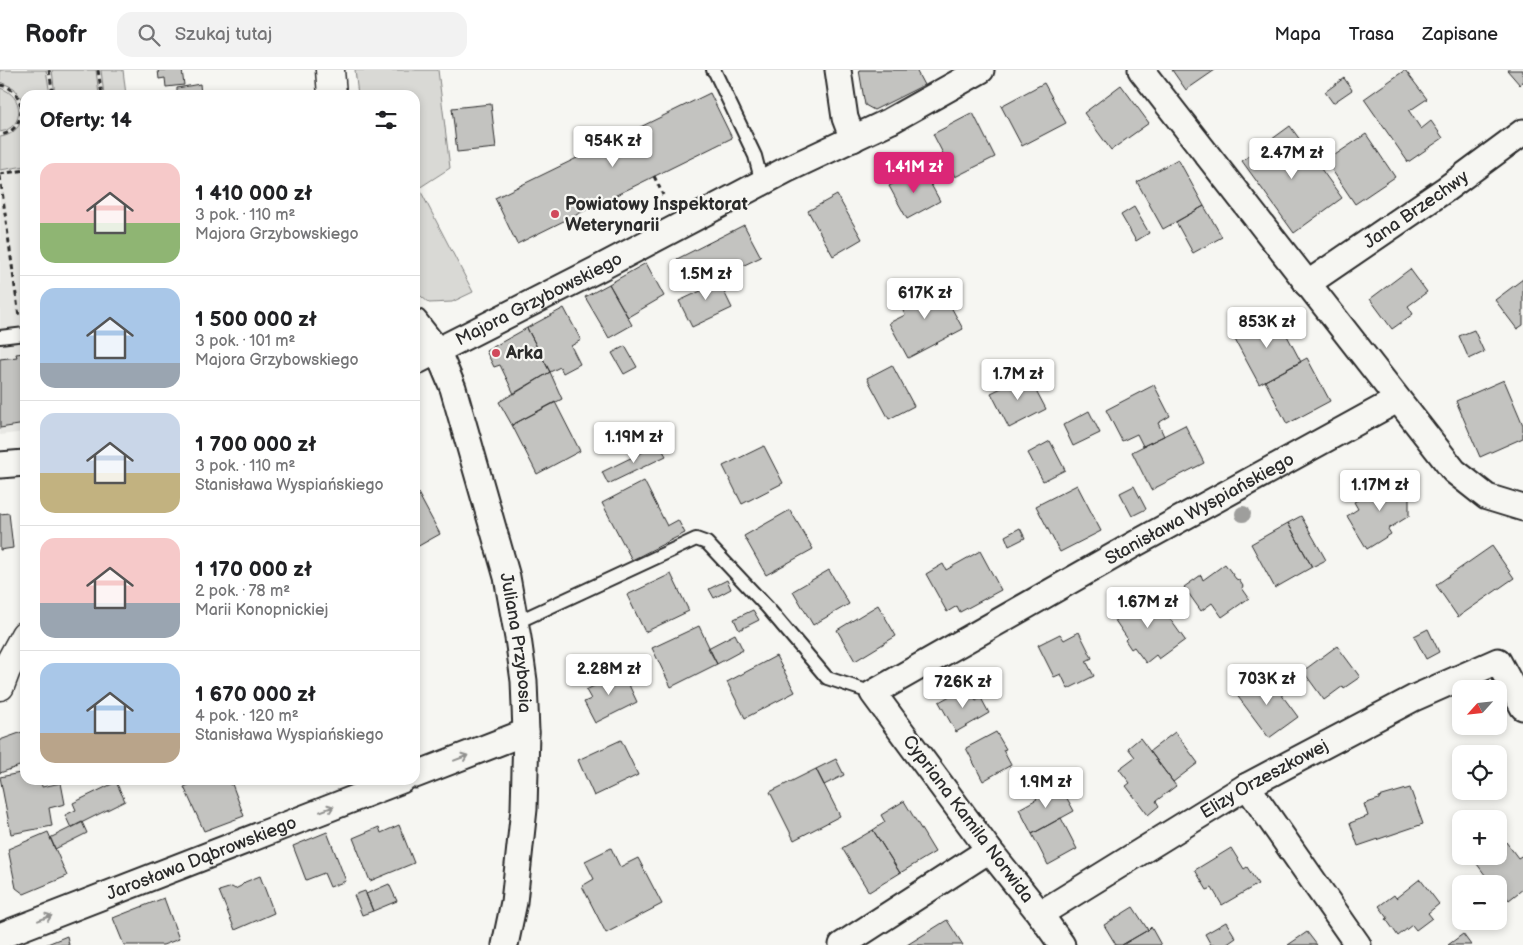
<!DOCTYPE html>
<html lang="pl">
<meta charset="utf-8">
<style>
:root{--surface:#fff;--page:#f2f2f2;--text:#202124;--muted:#757577;--line:#e0e0e0;--accent:#db2777}
body{margin:0;font-family:"Balsamiq Sans",sans-serif;background:var(--page);color:var(--text);height:100vh;display:flex;flex-direction:column;font-size:19px;white-space:nowrap}
*{box-sizing:border-box;margin:0}
p{font-size:16px;color:var(--muted)}
.icon{flex:none;width:28px;height:28px;fill:none;stroke:currentColor;stroke-width:2;stroke-linecap:round;stroke-linejoin:round}
.map{position:relative;flex:1;overflow:hidden}
.side{position:absolute;left:20px;top:20px;width:400px;height:695px;display:flex;flex-direction:column;background:var(--surface);border-radius:15px;box-shadow:0 2px 8px #0003}
.side>*{flex:none}
.needle{width:32px;rotate:243deg}
.fabs{position:absolute;left:1452px;top:610px;display:grid;gap:10px}
.fabs a{display:grid;place-items:center;width:55px;height:55px;border-radius:10px;background:var(--surface);box-shadow:0 2px 8px #0003;font-size:25px}
.price{position:absolute;translate:-50% -42px;padding:0 11px;border-radius:5px;background:#fff;color:#222;font-size:16px;line-height:32px;filter:drop-shadow(0 1px 2px #0008)}
.price::after{content:'';position:absolute;left:50%;top:30px;width:15px;height:11px;margin-left:-8px;background:inherit;clip-path:polygon(0 0,100% 0,50% 100%)}
.price.current{background:var(--accent);color:#fff}
ul{padding:0;list-style:none}
li{display:flex;align-items:center;gap:15px;height:125px;padding:0 20px}
li+li{border-top:1px solid var(--line)}
li span{display:grid;place-items:center;flex:none;width:140px;height:100px;border-radius:15px;color:#555}
li>.icon{margin-inline-start:auto}
span .icon{width:60px;height:60px;fill:#fffc;stroke-width:1}
li b{font-size:21px}
h2{display:flex;justify-content:space-between;align-items:center;height:60px;padding:0 20px;font-size:21px}
header{display:flex;align-items:center;gap:30px;box-sizing:border-box;height:70px;padding:0 25px;background:var(--surface);border-bottom:1px solid var(--line)}
header strong{font-size:24px}
nav{display:flex;gap:28px;margin-inline-start:auto;font-size:18px}
.search{width:350px;height:45px;background:var(--page);display:flex;align-items:center;gap:12px;box-sizing:border-box;padding:0 18px;border-radius:15px;color:var(--muted);font-size:19px}
.map>svg:first-child{display:block}
</style>
<header>
<strong>Roofr</strong>
<div class="search"><svg class="icon" aria-label="search" viewBox="0 0 24 24"><circle cx="10" cy="10" r="6"/><path d="M15 15l6 6"/></svg>Szukaj tutaj</div>
<nav><a>Mapa</a><a>Trasa</a><a>Zapisane</a></nav>
</header>
<div class="map">
<svg width="1523" height="875" viewBox="0 0 1523 875">
<rect width="100%" height="100%" fill="#f6f6f2"/>
<filter id="ink" filterUnits="userSpaceOnUse"><feTurbulence type="fractalNoise" baseFrequency=".02" numOctaves="2"/><feDisplacementMap in="SourceGraphic" scale="10" xChannelSelector="R" yChannelSelector="G"/><feConvolveMatrix kernelMatrix="1 2 1 2 8 2 1 2 1" color-interpolation-filters="sRGB"/></filter>
<g filter="url(#ink)">
<path fill="#e7e7e3" d="M0,0H123L126,25H25V362L0,365Z"/>
<path fill="#d9d9d5" stroke="#828280" d="M0,0H46L50,25H25V31H23L14,18L0,12Z
M52,0H96L99,25H55Z
M101,0H123L126,25H104Z
M355,0H438L450,98L419,118L473,222L452,232L429,233L415,221V25H358Z
M0,18C24,25 26,57 0,62Z
M24,36L25,96L0,100V67C16,65 24,52 24,36Z"/>
<path fill="#c3c3c0" stroke="#2b2b2b" d="M158,0H182L184,15L166,17L165,8L159,9Z
M859,0H916L924,15L874,40L865,35Z
M1172,0H1215L1186,20Z
M1405,0L1427,29L1409,41L1421,59L1431,51L1443,68L1408,92L1364,29Z
M1507,0H1523V12L1520,15Z
M1344,8L1352,20L1333,33L1325,22Z
M1044,13L1066,53L1022,76L1001,36Z
M200,14L201,25H177V18Z
M1121,15L1149,53L1111,80L1084,43Z
M710,23L732,68L517,174L495,128Z
M491,34L496,78L457,82L452,38Z
M973,43L995,87L955,107L933,64Z
M1290,56L1342,128L1294,163L1242,91Z
M1366,64L1395,107L1355,134L1326,91Z
M1178,89L1204,136L1163,159L1137,112Z
M922,98L940,131L907,149L889,116Z
M837,125L862,169L833,186L808,141Z
M1204,136L1222,167L1193,183L1176,152Z
M1134,137L1149,163L1136,171L1121,145Z
M744,155L761,187L736,199L730,188L688,210L677,189Z
M646,193L664,226L628,247L609,214Z
M712,197L732,238L692,257L679,231L707,218L700,203Z
M1410,199L1427,222L1408,236L1413,244L1392,259L1370,229Z
M1523,209V255L1517,259L1495,230Z
M937,211L963,259L908,288L889,253L905,245L899,232Z
M609,214L632,255L609,268L585,227Z
M564,238L581,270L571,276L580,294L563,303L560,297L550,302L527,258Z
M1275,243L1301,292L1259,314L1233,266Z
M527,258L550,302L514,324L500,295L494,297L486,281Z
M1474,260L1484,282L1469,289L1459,266Z
M625,276L637,297L624,304L612,283Z
M24,283L25,354L0,358V289L17,287L16,284Z
M1307,288L1330,331L1287,354L1265,311Z
M892,295L914,336L889,349L867,308Z
M550,302L562,329L512,355L499,332Z
M1028,305L1046,339L1009,358L991,323Z
M1504,310L1523,355V368L1480,387L1456,331Z
M1154,315L1170,346L1158,353L1164,366L1143,376L1137,364L1122,371L1106,340Z
M555,332L580,381L537,404L512,355Z
M1089,341L1100,363L1073,376L1063,355Z
M1185,355L1204,393L1151,420L1132,382Z
M1050,371L1065,400L1043,411L1028,383Z
M659,374L666,386L608,414L602,402Z
M764,376L783,413L742,434L723,396Z
M1397,407L1409,427V446L1388,459L1391,464L1367,479L1347,446L1358,439L1354,432Z
M644,411L667,456L678,450L685,463L632,490L602,433Z
M1077,415L1101,461L1060,482L1036,436Z
M1134,416L1146,439L1132,446L1120,423Z
M418,423L440,464L415,478V425Z
M790,440L813,479L766,505L744,466Z
M9,443L13,478L0,480V444Z
M1301,446L1326,490L1312,497L1288,453Z
M1288,453L1312,497L1275,518L1251,474Z
M1020,458L1025,468L1009,476L1005,466Z
M1492,476L1514,508L1458,547L1436,515Z
M980,481L1001,520L960,542L957,536L947,542L926,504L943,494L946,500Z
M1225,494L1236,509L1239,510L1243,516L1242,518L1249,528L1222,547L1212,533L1201,541L1184,517L1201,505L1203,510Z
M829,500L849,534L813,555L793,521Z
M671,504L689,541L645,562L627,525Z
M727,510L731,519L714,528L709,519Z
M1152,524L1185,570L1159,589L1156,585L1146,593L1134,577L1131,579L1125,570L1127,568L1112,546L1137,529L1140,533Z
M878,535L896,566L855,591L837,560Z
M753,540L759,550L739,560L734,549Z
M699,556L717,594L671,617L652,578Z
M1428,559L1439,582L1426,589L1414,566Z
M1079,562L1092,588L1086,591L1094,606L1068,619L1061,604L1054,607L1038,575L1060,564L1064,570Z
M735,564L743,580L717,594L708,578Z
M1337,576L1360,607L1344,618L1343,616L1324,630L1303,601Z
M776,586L795,622L745,648L727,612Z
M622,600L637,632L595,653L584,632L591,629L586,620L598,614L594,607L604,602L607,607Z
M1267,605L1298,647L1269,668L1236,624L1255,610L1257,612Z
M968,616L976,631L981,628L989,643L956,662L939,632Z
M25,661V694L0,703V670Z
M996,662L1006,679L1003,680L1011,695L983,711L966,678Z
M1175,662L1198,693L1173,712L1150,681Z
M1140,668L1176,716L1156,731L1159,736L1148,745L1126,716L1130,713L1119,699L1135,687L1128,678Z
M621,670L638,705L594,726L578,690Z
M836,689L844,705L824,715L816,699Z
M816,699L840,746L794,770L770,722Z
M25,702V710H41L42,717L61,713L65,734L49,738L52,756L11,764L0,707Z
M200,710H228L230,715L232,714L244,746L204,761L184,717Z
M116,712L125,731L71,758L65,745L76,740L73,733Z
M1059,714L1074,741L1032,764L1019,739L1037,729L1035,726Z
M1410,718L1423,754L1358,776L1350,753L1368,746L1364,734L1379,729V727Z
M904,731L935,782L900,803L873,760L885,752L881,745Z
M1061,748L1077,779L1048,795L1032,764Z
M82,752L87,763L55,779L50,768Z
M399,755L414,793L370,811L353,768L379,757L381,763Z
M873,760L900,803L869,822L842,778Z
M48,762L67,806L24,824L16,818L8,779Z
M327,762L346,811L330,817L324,803L306,810L293,776Z
M1506,772L1518,788L1523,785V819L1509,830L1499,817V814H1496L1494,810L1491,813L1477,794L1487,786H1499V777Z
M611,778L620,797L638,788L662,834L606,863L582,816L594,809L585,791Z
M1231,778L1244,799L1247,797L1258,814L1222,835L1212,818L1207,820L1195,800Z
M260,806L274,843L235,860L219,821L232,817L235,819L241,816L245,812Z
M1420,809L1439,834L1428,843L1432,848L1416,860L1412,855L1398,866L1386,849L1388,848L1379,836L1394,825L1396,828Z
M389,814L397,831L373,841L366,824Z
M365,821L373,841L362,845L354,825Z
M164,828L179,869L163,875H124L113,848Z
M1133,837L1148,860L1122,875H1116L1104,855Z
M947,850L963,875H907Z
M1226,852L1236,868L1226,875H1211L1205,864Z
M1151,857L1161,875H1122L1148,860Z
M1307,862L1317,875H1288Z
M1463,864L1471,875H1448Z
M67,866L69,875H45Z"/>
<g fill="none" stroke-linecap="round" stroke-linejoin="round">
<defs>
<path id="service" d="M713,0L715,2L755,86L762,113
M0,267L25,264
M515,553L696,469L707,473L767,537L827,608L873,623"/>
<g id="minor">
<path d="M838,0L845,48L853,69"/>
<path d="M1141,0L1454,401L1487,427L1523,438"/>
<path id="s1" d="M1307,214L1446,119L1523,62"/>
<path id="s2" d="M415,252L437,280L453,318L507,507L518,568L524,611L526,662L524,739L514,832L505,875"/>
<path id="s3" d="M415,292L596,200L786,100L890,51L981,0"/>
<path d="M0,395L25,393"/>
<path d="M415,705L526,662"/>
<path d="M1247,716L1358,875"/>
<path id="s4" d="M1040,844L1247,716L1414,628L1498,591L1523,637"/>
<path id="s5" d="M0,866L402,710"/>
<path d="M842,875L989,780"/>
<path id="s6" d="M1062,875L1040,844L989,780L873,623L1133,475L1397,330"/>
</g>
<path id="tertiary" d="M330,0L332,25
M0,616L6,600L25,565"/>
</defs>
<use href="#service" stroke="#2b2b2b" stroke-width="16"/>
<use href="#minor" stroke="#2b2b2b" stroke-width="29"/>
<use href="#tertiary" stroke="#2b2b2b" stroke-width="31"/>
<path stroke="#2b2b2b" stroke-width="3" stroke-dasharray="5 4" stroke-linecap="butt" d="M49,0L53,25
M98,0L102,25
M0,15C28,19 28,61 0,65
M0,104L25,100
M0,106L19,247
M654,106L663,125"/>
<use href="#service" stroke="#f6f6f2" stroke-width="12"/>
<use href="#minor" stroke="#f6f6f2" stroke-width="25"/>
<use href="#tertiary" stroke="#f6f6f2" stroke-width="28"/>
</g>
<circle fill="#9e9e9c" cx="1243" cy="444" r="8"/>
<defs><path id="oneway-shaft" d="M-6 0H5M1.5-3L5.5 0L1.5 3" fill="none" stroke-width="1.6" stroke-linecap="round" stroke-linejoin="round" transform="scale(1.25)"/></defs>
<g stroke="#90908e">
<use href="#oneway-shaft" transform="translate(461 688) rotate(-21)"/>
<use href="#oneway-shaft" transform="translate(327 739) rotate(-21)"/>
<use href="#oneway-shaft" transform="translate(45 848) rotate(-21)"/>
</g>
</g>
<g fill="#d1495b" stroke="#f6f6f2" stroke-width="2">
<circle cx="555" cy="144" r="5"/>
<circle cx="496" cy="283" r="5"/>
</g>
<g text-anchor="middle" dominant-baseline="central" stroke-width="4.5" stroke-linejoin="round" paint-order="stroke">
<g font-size="18" font-weight="bold" fill="#2b2b2b" stroke="#f6f6f2" text-anchor="start">
<text x="565" y="134">Powiatowy Inspektorat<tspan x="565" dy="21">Weterynarii</tspan></text>
<text x="506" y="283">Arka</text>
</g>
<g font-size="18" fill="#2b2b2b" stroke="#f6f6f2">
<text stroke="none"><textPath href="#s1" startOffset="132">Jana Brzechwy</textPath></text>
<text stroke="none"><textPath href="#s3" startOffset="139">Majora Grzybowskiego</textPath></text>
<text stroke="none"><textPath href="#s6" startOffset="690">Stanisława Wyspiańskiego</textPath></text>
<text stroke="none"><textPath href="#s2" startOffset="340">Juliana Przybosia</textPath></text>
<text stroke="none"><textPath href="#s4" startOffset="262">Elizy Orzeszkowej</textPath></text>
<text transform="translate(968 749) rotate(53)">Cypriana Kamila Norwida</text>
<text stroke="none"><textPath href="#s5" startOffset="216">Jarosława Dąbrowskiego</textPath></text>
</g>
</g>
</svg>
<div class="fabs">
<a><svg class="needle" viewBox="-14 -14 28 28"><path d="M0-13l5 13h-10z" fill="#e53935"/><path d="M0 13l5-13h-10z" fill="#757577"/></svg></a>
<a><svg class="icon" aria-label="locate" viewBox="0 0 24 24"><circle cx="12" cy="12" r="6"/><path d="M12 2v4M12 18v4M2 12h4M18 12h4"/></svg></a>
<a>+</a>
<a>−</a>
</div>
<b class="price" style="left:613px;top:98px">954K zł</b>
<b class="price" style="left:1292px;top:110px">2.47M zł</b>
<b class="price current" style="left:914px;top:124px">1.41M zł</b>
<b class="price" style="left:706px;top:231px">1.5M zł</b>
<b class="price" style="left:925px;top:250px">617K zł</b>
<b class="price" style="left:1267px;top:279px">853K zł</b>
<b class="price" style="left:1018px;top:331px">1.7M zł</b>
<b class="price" style="left:634px;top:394px">1.19M zł</b>
<b class="price" style="left:1380px;top:442px">1.17M zł</b>
<b class="price" style="left:1148px;top:559px">1.67M zł</b>
<b class="price" style="left:609px;top:626px">2.28M zł</b>
<b class="price" style="left:1267px;top:636px">703K zł</b>
<b class="price" style="left:963px;top:639px">726K zł</b>
<b class="price" style="left:1046px;top:739px">1.9M zł</b>
<section class="side">
<h2>Oferty: 14<svg class="icon" aria-label="filters" viewBox="0 0 24 24"><path d="M4 7h16M4 17h16"/><circle cx="9" cy="7" r="2"/><circle cx="15" cy="17" r="2"/></svg></h2>
<ul>
<li><span style="background:linear-gradient(#f6c9c9 60%,#8fb573 0)"><svg class="icon" aria-label="home" viewBox="0 0 24 24"><path d="M3 11l9-7 9 7M6 9v11h12V9"/></svg></span><div><b>1 410 000 zł</b><p>3 pok. · 110 m²</p><p>Majora Grzybowskiego</p></div></li>
<li><span style="background:linear-gradient(#a9c7e8 75%,#9aa5b1 0)"><svg class="icon" aria-label="home" viewBox="0 0 24 24"><path d="M3 11l9-7 9 7M6 9v11h12V9"/></svg></span><div><b>1 500 000 zł</b><p>3 pok. · 101 m²</p><p>Majora Grzybowskiego</p></div></li>
<li><span style="background:linear-gradient(#c9d6e8 60%,#c2b280 0)"><svg class="icon" aria-label="home" viewBox="0 0 24 24"><path d="M3 11l9-7 9 7M6 9v11h12V9"/></svg></span><div><b>1 700 000 zł</b><p>3 pok. · 110 m²</p><p>Stanisława Wyspiańskiego</p></div></li>
<li><span style="background:linear-gradient(#f6c9c9 65%,#9aa5b1 0)"><svg class="icon" aria-label="home" viewBox="0 0 24 24"><path d="M3 11l9-7 9 7M6 9v11h12V9"/></svg></span><div><b>1 170 000 zł</b><p>2 pok. · 78 m²</p><p>Marii Konopnickiej</p></div></li>
<li><span style="background:linear-gradient(#a9c7e8 70%,#b9a48a 0)"><svg class="icon" aria-label="home" viewBox="0 0 24 24"><path d="M3 11l9-7 9 7M6 9v11h12V9"/></svg></span><div><b>1 670 000 zł</b><p>4 pok. · 120 m²</p><p>Stanisława Wyspiańskiego</p></div></li>
</ul>
</section>
</div>
